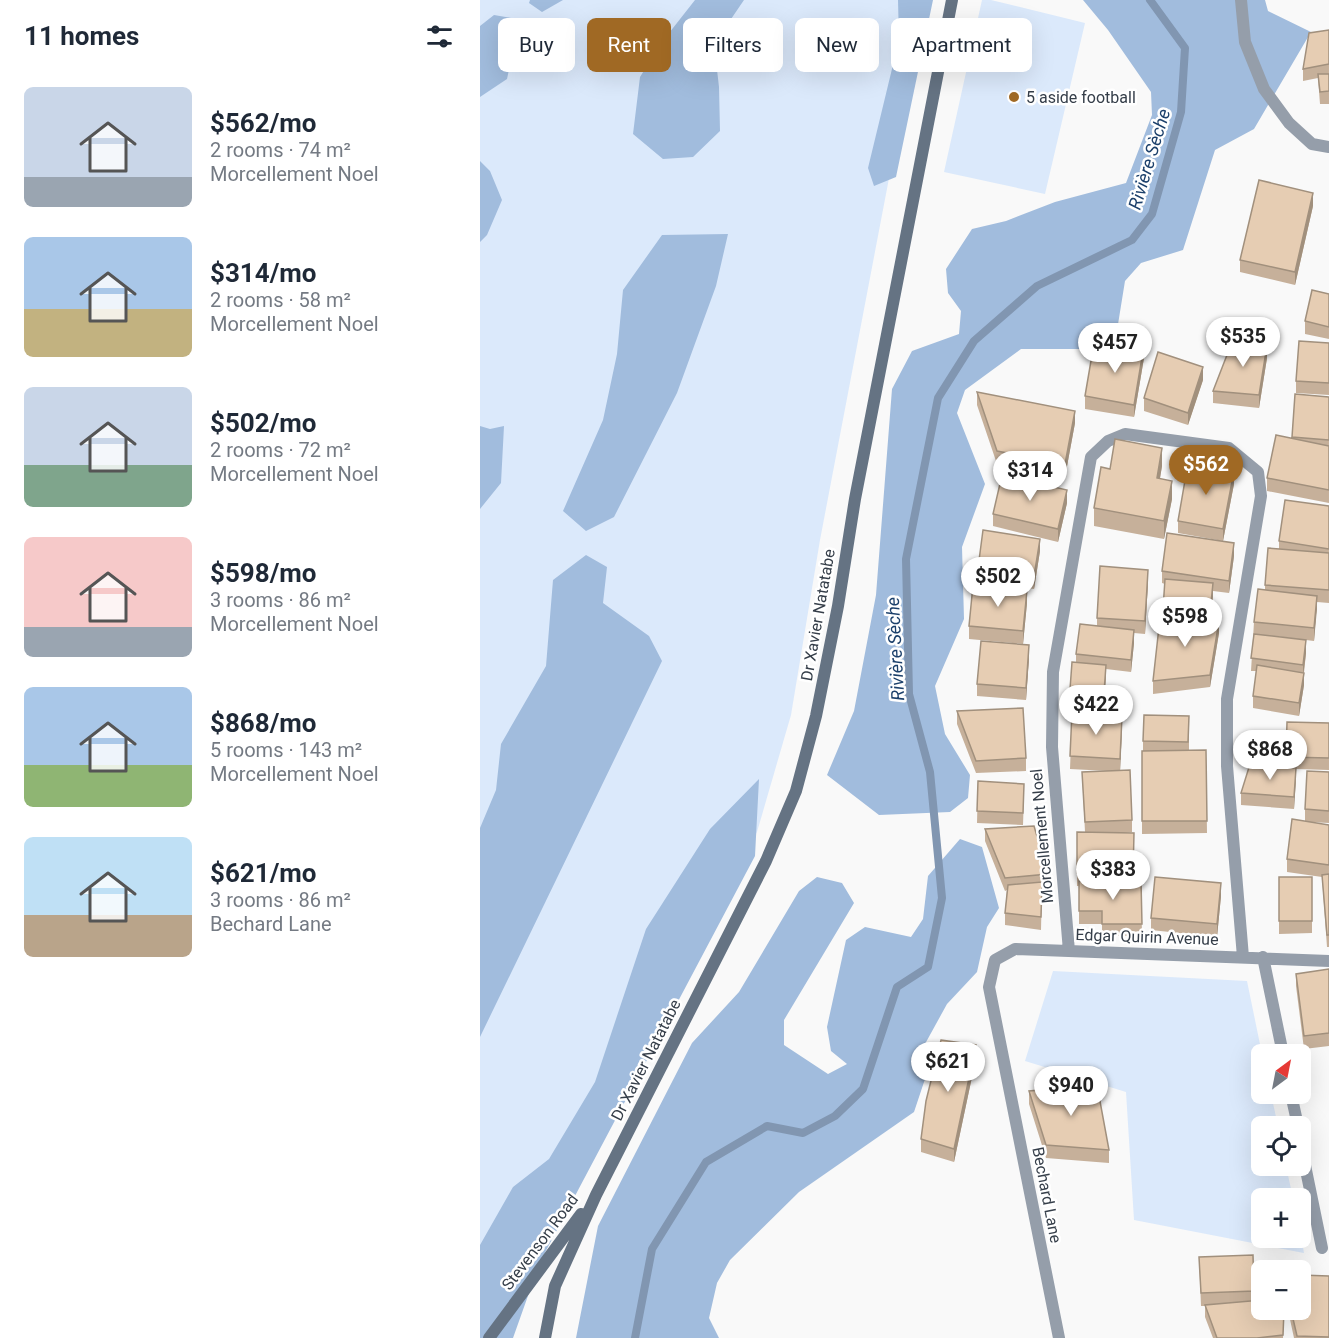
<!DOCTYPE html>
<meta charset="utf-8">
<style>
:root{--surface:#fff;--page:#f6f6f7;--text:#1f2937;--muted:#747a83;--accent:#a06924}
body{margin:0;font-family:Roboto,sans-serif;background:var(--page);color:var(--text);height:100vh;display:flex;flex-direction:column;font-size:22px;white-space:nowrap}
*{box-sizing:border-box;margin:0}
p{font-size:20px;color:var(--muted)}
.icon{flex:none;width:33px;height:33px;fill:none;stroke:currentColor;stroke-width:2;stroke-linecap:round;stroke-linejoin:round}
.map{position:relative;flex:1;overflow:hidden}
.details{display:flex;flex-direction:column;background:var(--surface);width:480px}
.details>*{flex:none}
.guide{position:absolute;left:18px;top:18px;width:570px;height:54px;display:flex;gap:12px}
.needle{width:39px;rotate:32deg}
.tools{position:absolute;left:771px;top:1044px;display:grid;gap:12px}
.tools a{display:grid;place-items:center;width:60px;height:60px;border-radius:9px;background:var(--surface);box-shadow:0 6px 24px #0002;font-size:30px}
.price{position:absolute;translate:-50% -51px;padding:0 14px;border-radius:21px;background:#fff;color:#222;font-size:20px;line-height:39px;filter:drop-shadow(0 2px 3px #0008)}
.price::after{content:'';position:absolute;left:50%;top:36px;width:18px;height:14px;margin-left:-9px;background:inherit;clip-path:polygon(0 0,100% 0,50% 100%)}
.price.current{background:var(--accent);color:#fff}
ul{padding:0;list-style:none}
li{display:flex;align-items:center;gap:18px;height:150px;padding:0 24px}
li span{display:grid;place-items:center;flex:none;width:168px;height:120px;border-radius:9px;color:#555}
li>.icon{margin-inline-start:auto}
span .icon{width:72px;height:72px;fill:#fffc;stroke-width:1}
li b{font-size:26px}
h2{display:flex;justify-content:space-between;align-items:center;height:72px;padding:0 24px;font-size:26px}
.tag{padding:0 21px;border-radius:9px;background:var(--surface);box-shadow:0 6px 24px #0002;font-size:21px;line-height:54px}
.tag.current{background:var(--accent);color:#fff}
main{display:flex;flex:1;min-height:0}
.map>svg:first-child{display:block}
</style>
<main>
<section class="details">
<h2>11 homes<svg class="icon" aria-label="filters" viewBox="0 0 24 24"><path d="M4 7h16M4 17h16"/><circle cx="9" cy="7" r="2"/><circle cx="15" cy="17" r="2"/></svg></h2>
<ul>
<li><span style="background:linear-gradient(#c9d6e8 75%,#9aa5b1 0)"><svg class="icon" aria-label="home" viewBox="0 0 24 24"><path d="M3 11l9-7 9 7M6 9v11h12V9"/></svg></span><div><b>$562/mo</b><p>2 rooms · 74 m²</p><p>Morcellement Noel</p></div></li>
<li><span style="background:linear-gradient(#a9c7e8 60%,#c2b280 0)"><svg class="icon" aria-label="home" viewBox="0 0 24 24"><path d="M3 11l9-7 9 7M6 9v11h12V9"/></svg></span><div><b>$314/mo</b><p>2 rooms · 58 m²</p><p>Morcellement Noel</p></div></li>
<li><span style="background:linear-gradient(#c9d6e8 65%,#7fa58c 0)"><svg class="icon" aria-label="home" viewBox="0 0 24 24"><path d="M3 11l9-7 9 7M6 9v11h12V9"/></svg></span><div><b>$502/mo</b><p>2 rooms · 72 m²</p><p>Morcellement Noel</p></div></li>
<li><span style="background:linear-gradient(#f6c9c9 75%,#9aa5b1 0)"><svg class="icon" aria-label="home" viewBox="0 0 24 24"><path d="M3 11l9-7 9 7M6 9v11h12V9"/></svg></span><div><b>$598/mo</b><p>3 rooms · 86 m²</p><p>Morcellement Noel</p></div></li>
<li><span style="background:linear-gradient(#a9c7e8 65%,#8fb573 0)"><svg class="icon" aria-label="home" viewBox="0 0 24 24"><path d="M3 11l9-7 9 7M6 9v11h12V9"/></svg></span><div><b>$868/mo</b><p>5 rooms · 143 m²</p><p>Morcellement Noel</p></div></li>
<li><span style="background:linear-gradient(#bfe0f5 65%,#b9a48a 0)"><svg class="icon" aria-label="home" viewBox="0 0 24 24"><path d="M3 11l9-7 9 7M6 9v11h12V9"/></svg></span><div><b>$621/mo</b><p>3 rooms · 86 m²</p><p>Bechard Lane</p></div></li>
</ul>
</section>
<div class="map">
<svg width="849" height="1338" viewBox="0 0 849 1338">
<rect width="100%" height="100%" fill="#f9f9f9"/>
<path fill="#dbe9fb" d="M0,0H443L340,540L311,715L277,832L107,1142L0,1302Z
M502,0H511L605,23L565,194L464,172Z
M573,971L767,981L782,1054V1094H791L798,1126H782V1166H806L813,1198H782V1238H820L821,1236L824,1253L654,1220L646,1092L545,1061Z"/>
<path fill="#a1bcdd" d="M50,0H83L62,12L49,3Z
M215,0H264L234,44L239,87L240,131L213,157L183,159L153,134L160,77L182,42Z
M418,0H453L416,177L394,186L388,168L419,40Z
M603,0H785L788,11L831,32L774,129L735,150L703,250L661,263L645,281L634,349H541L485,390L477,413L505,484L482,547L484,619L455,686L465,734L490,775L488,798L470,812L399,815L347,775L374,711L396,595L412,389L432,351L479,334L481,311L468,293L466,269L492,229L526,221L575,202L646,183L672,115L671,92L628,30Z
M14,15L31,18L35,40L27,79L0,97V26Z
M0,161L10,171L22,200L7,235L0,242Z
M248,234L236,286L197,393L134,517L106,531L83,511L123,420L137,354L143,290L182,235Z
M0,426L10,429L24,426L21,483L0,509Z
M106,555L127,567L123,603L169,636L182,661L0,1037V828L16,790L21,744L66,666L73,580Z
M279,779L275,856L60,1262L33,1338H0V1245L33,1187L69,1159L115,1082L166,929L230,829Z
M480,839L502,847L519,908L507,927L497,972L467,1004L445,1044L449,1067L434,1112L319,1192L250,1260L237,1283L229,1318L239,1338H96L118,1226L212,1043L259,992L319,891L337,877L362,883L374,903L304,1020V1045L348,1074L367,1064L351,1051L347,1027L366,940L385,927L431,937L443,919L448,876Z"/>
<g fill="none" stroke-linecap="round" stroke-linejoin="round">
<path stroke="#8196b1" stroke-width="8" d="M155,1338L172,1249L226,1162L287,1126L323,1133L355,1116L383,1089L417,987L448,967L462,898L450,772L429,694L426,559L458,398L494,341L557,286L652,240L672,214L701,112L705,48L670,0"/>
<path stroke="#959eaa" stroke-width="12" d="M761,0L765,42L784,89L809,123L832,144L849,147
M589,951L572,747L573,672L611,457L628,441L645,434L749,448L778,472L781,496L747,699V766L763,957
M783,957L803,1054
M811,1094L818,1126
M820,1141L842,1248
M579,1338L509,987L515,960L535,949L849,961"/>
<path stroke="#657383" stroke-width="12" d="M9,1338L101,1214
M65,1338L75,1286L116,1195L286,861L316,791L336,716L358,606L375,499L472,0"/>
</g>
<path fill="#c6b09a" d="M849,30V104H840L838,78L823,81V69Z
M833,206L815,285L760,272V260Z
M849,294V339L825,334V321Z
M849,343V395L816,393V381Z
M664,358L654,417L605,409V396Z
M787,358L779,408L733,403V391Z
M723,380L708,425L664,411V398Z
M497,392L595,423L585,477L517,464L497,405Z
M815,394L849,397V503L787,491V478L812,438Z
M682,466L680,478L692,499L684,539L614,526V508L630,469Z
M754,484L743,541L698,533V521Z
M587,503L578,542L513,526V514Z
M849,506V603L837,602L834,641L794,636L826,653L824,673V685L819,716L773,708V696L777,671H771L774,622L785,590V585L799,548V541Z
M560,551L554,589L498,580V568Z
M754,556L749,593L733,591L731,620L739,633L730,687L673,694V681L683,618L685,584L682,583V571Z
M668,582L665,634L654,633V643L651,672L626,669L623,714L642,728L640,771L652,820V832L643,833H654L653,881H661L662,936H622V924H599V886H597V832H605L602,772L628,771L590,769L592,716L589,715V703L596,663V654L617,626V618Z
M547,603L543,644L489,639V626Z
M549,658L546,700L497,696V684Z
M477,711L546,758V771L496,773L477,724Z
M709,716V750H726L727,833L662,834V751H663V741Z
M807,722L849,723V770L816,769L814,809L761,805V793L806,767Z
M849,772V823L830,822L849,825V947H847L842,877L807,872V859L825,821V809Z
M498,781L544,796L543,825L497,823Z
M505,829L568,874V887H562L561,930L525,925V913L527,890L525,891L505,841Z
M799,877H832V933L799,934Z
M741,896L737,937L671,930V918Z
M849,973V1046L824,1049L816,986V974Z
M496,1058L474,1162L441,1152V1139Z
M549,1091L629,1150V1163L566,1158L549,1104Z
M719,1257L774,1291V1301L804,1310L803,1338H733L725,1317V1306H721Z
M849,1276V1338H814L808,1310H820Z"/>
<path fill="#a1907d" d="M833,193V206L815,285V272Z
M664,345V358L654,417V405Z
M787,345V358L779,408V395Z
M723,367V380L708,425V413Z
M595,411V423L585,477V464Z
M682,448V466L677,496V478Z
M754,471V484L743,541V529Z
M692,481V499L684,539V521Z
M587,490V503L578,542V529Z
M560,539V551L554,589V576Z
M754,543V556L749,593V581Z
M668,570V582L665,634V621Z
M733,583V596L730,625V613Z
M547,590V603L543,644V631Z
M837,596V609L834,641V628Z
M739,621V633L730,687V675Z
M654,630V643L651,672V660Z
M826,640V653L823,677V665Z
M549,645V658L546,700V688Z
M626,665V677L623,718V706Z
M824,673V685L819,716V703Z
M642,716V728L640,772V759Z
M816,768V780L814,809V797Z
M741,883V896L737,937V924Z
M496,1045V1058L474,1162V1149Z"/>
<path fill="#e6cdb3" stroke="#a1907d" stroke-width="1.5" d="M849,30V64L823,69L829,33Z
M838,74H849V91L840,92Z
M779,180L833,193L815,272L760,260Z
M832,290L849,294V327L825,321Z
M754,337L787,345L779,395L733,391Z
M819,341L849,343V383L816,381Z
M664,345L654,405L605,396L613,349Z
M678,352L723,367L708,413L664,398Z
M497,392L595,411L585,464L517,451Z
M815,394L849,397V440L812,437Z
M796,435L849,446V490L787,478Z
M635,439L682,448L677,478L692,481L684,521L614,508L621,467L630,469Z
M708,463L754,471L743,529L698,521Z
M522,475L587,490L578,529L513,514Z
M805,500L849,506V549L799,541Z
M503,530L560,539L554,576L498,568Z
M687,533L754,543L749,581L682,571Z
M788,548L849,553V590L785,585Z
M620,566L668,570L665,621L617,618Z
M685,579L733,583L730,613L683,609Z
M493,585L547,590L543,631L489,626Z
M778,589L837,596L834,628L774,622Z
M680,618L739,621L730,675L673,681Z
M600,624L654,630L651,660L596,654Z
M774,634L826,640L823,665L771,658Z
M501,641L549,645L546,688L497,684Z
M592,662L626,665L623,706L589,703Z
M777,665L824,673L819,703L773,696Z
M543,708L546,758L496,761L477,711Z
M592,712L642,716L640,759L590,756Z
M664,715L709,716L708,742L663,741Z
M807,722L849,723V758L806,757Z
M726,750L727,821H662V751Z
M770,764L816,768L814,797L761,793Z
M650,770L652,820L605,822L602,772Z
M827,771L849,772V811L825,809Z
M498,781L544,784L543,813L497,811Z
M812,819L849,825V865L807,859Z
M554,826L568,874L525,878L505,829Z
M597,832L654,833L653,875L597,873Z
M849,874V935H847L842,875Z
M675,877L741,883L737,924L671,918Z
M799,877H832V921H799Z
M599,881H661L662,924H622V911H599Z
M562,882L561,917L525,913L528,885Z
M849,969V1033L824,1036L816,974Z
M461,1040L496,1045L474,1149L441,1139L446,1101Z
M617,1085L629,1150L566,1145L549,1091Z
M773,1255L774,1291L721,1293L719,1257Z
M820,1275L849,1276V1337L817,1336L811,1310H820Z
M782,1300V1310H804L803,1335L777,1338H737L725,1305Z"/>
<circle fill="#a06924" stroke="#fff" stroke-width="2" cx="534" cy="97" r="6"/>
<g text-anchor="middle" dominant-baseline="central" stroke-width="5" stroke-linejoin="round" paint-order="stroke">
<g font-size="16" fill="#353e49" stroke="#fff" text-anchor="start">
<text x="546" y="97">5 aside football</text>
</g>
<g font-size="16" fill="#353e49" stroke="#fff">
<text transform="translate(338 615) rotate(-80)">Dr Xavier Natatabe</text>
<text transform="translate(562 836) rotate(-95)">Morcellement Noel</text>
<text transform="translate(667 937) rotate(2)">Edgar Quirin Avenue</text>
<text transform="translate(166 1060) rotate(-63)">Dr Xavier Natatabe</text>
<text transform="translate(567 1195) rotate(79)">Bechard Lane</text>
<text transform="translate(60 1242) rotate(-53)">Stevenson Road</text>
</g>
<g font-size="18" font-style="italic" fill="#1c406b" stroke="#fff">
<text transform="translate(669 159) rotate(-73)">Rivière Sèche</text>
<text transform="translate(415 649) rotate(-93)">Rivière Sèche</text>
</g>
</g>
</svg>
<div class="tools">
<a><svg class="needle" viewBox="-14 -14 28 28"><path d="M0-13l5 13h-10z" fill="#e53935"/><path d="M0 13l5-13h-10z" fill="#747a83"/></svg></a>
<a><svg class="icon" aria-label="locate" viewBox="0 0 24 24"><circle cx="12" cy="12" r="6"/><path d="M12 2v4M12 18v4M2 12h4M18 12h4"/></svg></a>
<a>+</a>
<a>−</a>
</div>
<b class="price" style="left:763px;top:368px">$535</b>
<b class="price" style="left:635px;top:374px">$457</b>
<b class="price current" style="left:726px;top:496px">$562</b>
<b class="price" style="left:550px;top:502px">$314</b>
<b class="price" style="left:518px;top:608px">$502</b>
<b class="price" style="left:705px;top:648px">$598</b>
<b class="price" style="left:616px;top:736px">$422</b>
<b class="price" style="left:790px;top:781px">$868</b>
<b class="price" style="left:633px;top:901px">$383</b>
<b class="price" style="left:468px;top:1093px">$621</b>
<b class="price" style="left:591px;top:1117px">$940</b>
<div class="guide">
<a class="tag">Buy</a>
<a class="tag current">Rent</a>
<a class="tag">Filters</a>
<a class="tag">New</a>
<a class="tag">Apartment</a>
</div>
</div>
</main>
